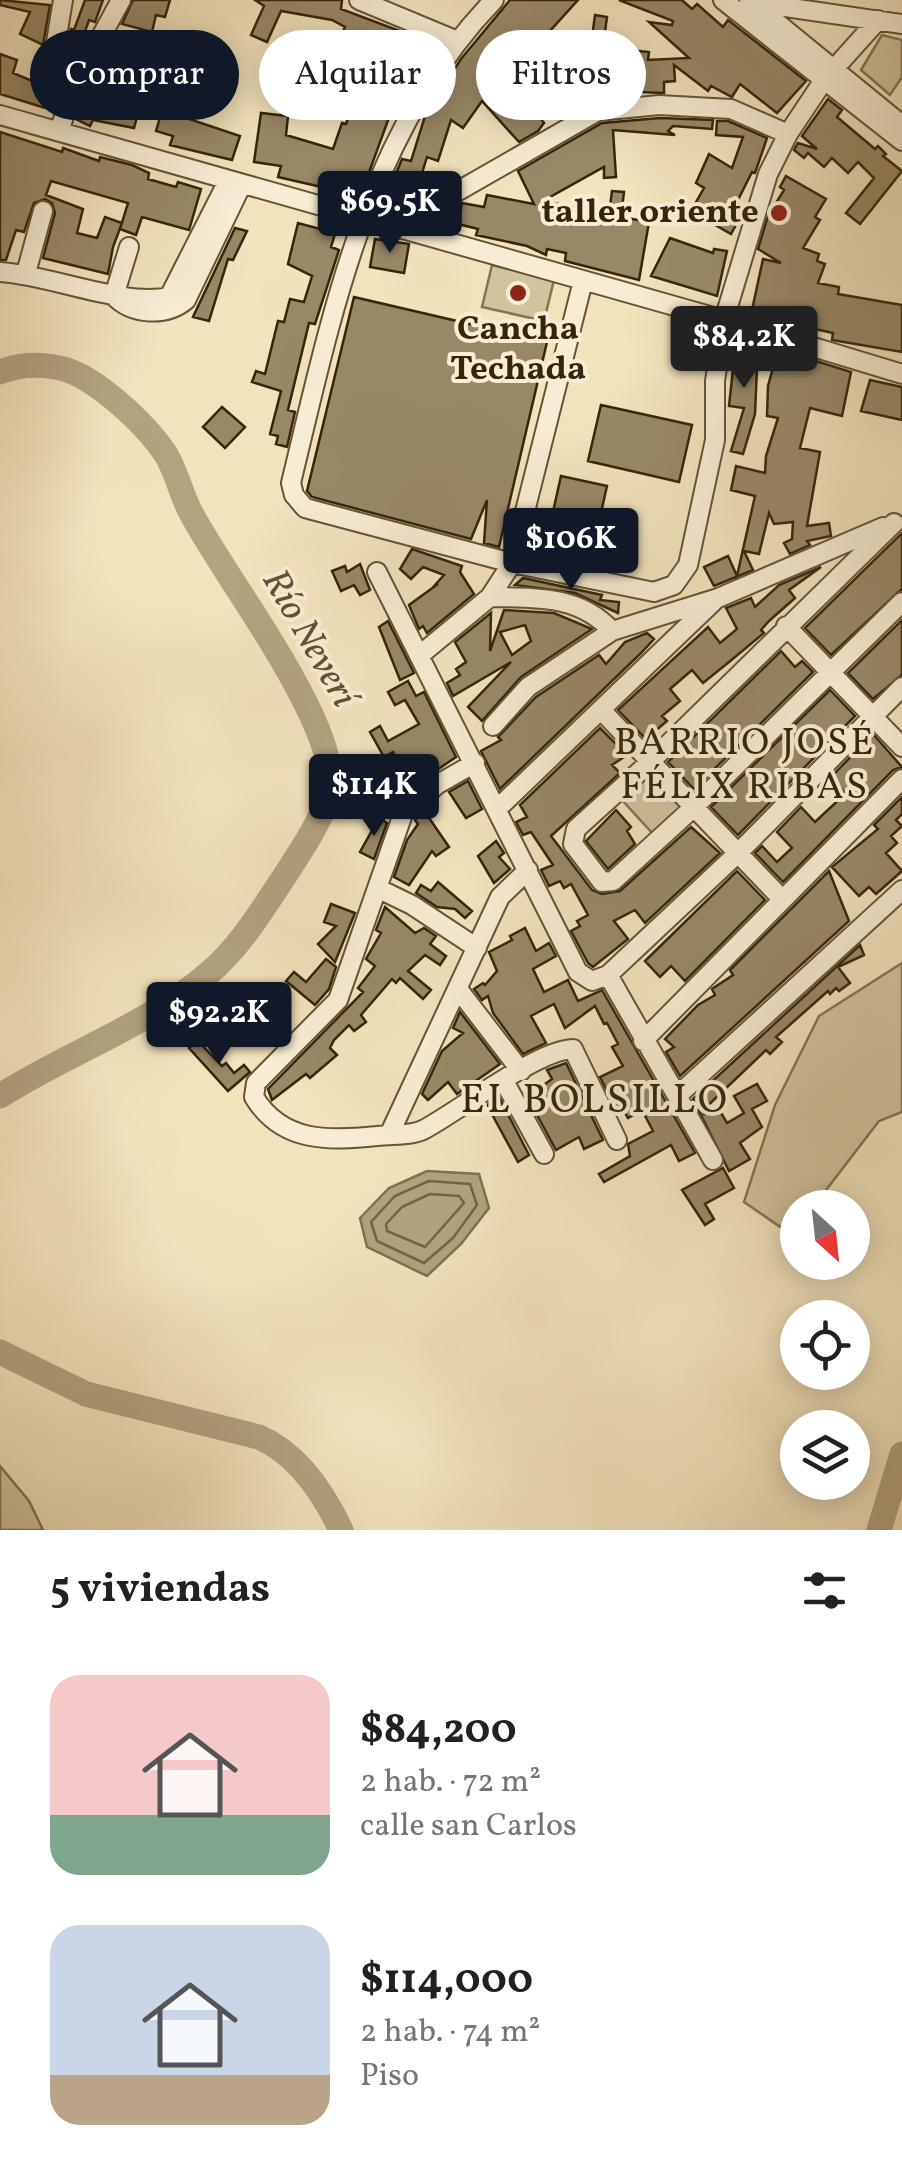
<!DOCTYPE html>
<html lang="es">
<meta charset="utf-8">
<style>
:root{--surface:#fff;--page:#f2f2f2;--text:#202124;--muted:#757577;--accent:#111827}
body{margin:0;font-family:Vollkorn,serif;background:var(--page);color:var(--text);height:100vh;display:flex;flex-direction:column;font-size:38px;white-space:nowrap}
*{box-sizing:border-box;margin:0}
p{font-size:32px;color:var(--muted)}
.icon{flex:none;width:55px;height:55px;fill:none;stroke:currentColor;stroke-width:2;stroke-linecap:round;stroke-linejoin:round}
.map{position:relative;height:1530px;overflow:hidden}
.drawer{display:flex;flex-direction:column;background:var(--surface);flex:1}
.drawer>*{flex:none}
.hud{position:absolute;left:30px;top:30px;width:842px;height:90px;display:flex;gap:20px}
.needle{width:65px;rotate:153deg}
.controls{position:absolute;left:780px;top:1190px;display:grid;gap:20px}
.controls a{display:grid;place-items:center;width:90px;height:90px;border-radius:50%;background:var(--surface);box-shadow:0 5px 25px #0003;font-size:50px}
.price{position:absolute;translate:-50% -85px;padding:0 22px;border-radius:10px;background:var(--accent);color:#fff;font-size:32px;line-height:65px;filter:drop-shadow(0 2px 5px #0008)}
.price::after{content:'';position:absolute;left:50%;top:60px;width:30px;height:22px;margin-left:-15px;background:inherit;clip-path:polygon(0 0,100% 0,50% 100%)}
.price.selected{background:#222;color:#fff}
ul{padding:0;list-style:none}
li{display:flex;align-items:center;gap:30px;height:250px;padding:0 50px}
li span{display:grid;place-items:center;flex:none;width:280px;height:200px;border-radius:30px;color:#555}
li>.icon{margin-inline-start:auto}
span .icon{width:120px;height:120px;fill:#fffc;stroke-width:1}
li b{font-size:42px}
h2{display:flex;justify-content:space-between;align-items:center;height:120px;padding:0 50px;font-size:42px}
.tag{padding:0 35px;border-radius:45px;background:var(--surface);box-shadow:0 5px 25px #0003;font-size:35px;line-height:90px}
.tag.selected{background:var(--accent);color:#fff}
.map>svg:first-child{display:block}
</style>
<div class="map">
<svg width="902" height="1530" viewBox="0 0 902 1530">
<rect width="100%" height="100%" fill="#f2e3bd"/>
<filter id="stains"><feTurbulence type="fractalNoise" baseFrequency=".002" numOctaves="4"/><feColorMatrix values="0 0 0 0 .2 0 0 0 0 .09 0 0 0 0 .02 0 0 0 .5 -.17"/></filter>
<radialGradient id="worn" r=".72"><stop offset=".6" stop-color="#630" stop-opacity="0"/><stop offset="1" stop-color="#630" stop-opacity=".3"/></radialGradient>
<path fill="#d2c39f" stroke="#847454" stroke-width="2.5" d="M882,35L902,40V77L890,95L861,70Z
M492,265L554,280L544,321L482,307Z
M650,775L682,809L654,835L622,800Z
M902,963V1112L879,1121L813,1207L798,1208L797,1228L792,1235L744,1202L775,1105L819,1016Z
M0,1466L29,1501L43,1530H0Z"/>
<path fill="#b2a280" stroke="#807051" stroke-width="2.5" d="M427,1171L479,1174L489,1208L461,1244L427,1276L367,1247L360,1218L389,1188Z"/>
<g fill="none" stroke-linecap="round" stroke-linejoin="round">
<path stroke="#746445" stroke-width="2.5" d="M429,1181L470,1184L477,1205L453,1238L424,1263L377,1241L371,1222L395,1196Z
M430,1194L459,1196L464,1203L425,1247L387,1231L386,1224L402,1207Z"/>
<path stroke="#b2a280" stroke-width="25" d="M0,372C25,362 57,363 81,376C110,392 146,425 165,453C176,470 180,491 189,509C219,571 350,735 328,798C318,826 300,852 284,877C262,910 240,947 209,973C149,1025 67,1053 0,1096
M0,1352L86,1394L259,1437C298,1454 323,1492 341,1530
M879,1530L902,1454"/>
</g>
<path fill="#988867" stroke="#36250a" stroke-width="2.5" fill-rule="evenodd" d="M0,0L50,5L43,45L20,34L30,12L0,5Z
M85,0H103L95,22L89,20L76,57L68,47L71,29L74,30Z
M133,0H170L165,17L156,15L152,32L122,24Z
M255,0H342L341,9L413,36L411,45L427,50L418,60L386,49L388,44L343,31L345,27L332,20L281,11L267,42L251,35L264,6Z
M510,0H578L539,43L533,36L504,78L532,110L544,102L552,114L542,120L544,123L538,131L519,142L482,101L463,128L451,120L438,161L427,157L418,186L426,188L418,216L383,205L402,159L411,161L426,113L461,59Z
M619,0H682L692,9L697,4L723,27L728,20L806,81L777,113L740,84L732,97L711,86L708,91L674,65L675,81L664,82V93L611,91V97L596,99L569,93L570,84H548V56L574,57L575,51L590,53L595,15L607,17L603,47L649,52L648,60L689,58L649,22L672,25L673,21Z
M114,45L149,54L146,66L130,61L124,85L144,91L134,128L93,120L90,126L76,119L82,100L105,110L114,80L94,75L100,64L109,66Z
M0,54L17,60L13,73L54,90L45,108L0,94Z
M379,75L413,86L397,114L391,112L367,178L358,175L352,194L278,177L281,166L254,162L261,113L288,116L286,135L333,149L342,123L346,124L351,110L357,112L363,94L371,96Z
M167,94L178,97L177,103L192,107L189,119L240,136L232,160L170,145L173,136L156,131Z
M828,99L842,110L837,117L875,149L878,146L886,154L883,156L902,171L860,224L846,213L874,178L858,162L848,173L832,158L824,167L808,153L804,158L794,150L798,143L817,149L802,136Z
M660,118L713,120L712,129L673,126L668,131L675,135L613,130L616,177L604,178V167L543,201L609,214L612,191L624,192L621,217L649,222L639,280L565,261L566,253L547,249L546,255L527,246L476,235L478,229L458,224L462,203L484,207L487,195L534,204L518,171L602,123Z
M717,121H728L767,138L755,173L752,172L729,218L737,223L731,234L691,211L704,188L696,183L709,154L732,168L743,137L716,135Z
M0,132L62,152L63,148L99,161L100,157L132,165L149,173L148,179L176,187L178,182L201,189L189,230L142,217L136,235L120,229L128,203L51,181L46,195L83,209L77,233L97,238L105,217L122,223L113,247L108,274L43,258L55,213L52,203L45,199L34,203L24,232L16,230L6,260H0Z
M786,176L826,199L815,217L820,220L803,248L819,254L817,261L825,264L818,283L839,287L838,294L902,305V352L832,340L833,333L806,327L805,331L793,328L795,320L752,310L763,259L781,263L758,249L768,216L784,190L780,187Z
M322,219L338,224L331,247L339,250L315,324L309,323L288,410L295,412L287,447L276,444L278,436L270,434L281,391L252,382L256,371L265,374L278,321L284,322L290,299L304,302L312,276L288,264L298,223L320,229Z
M235,228L247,231L233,260L228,259L209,321L193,317Z
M670,238L713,253L714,249L727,251L717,296L651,276Z
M375,239L409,244L404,273L370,267Z
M354,297L547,342L499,547L484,543L487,500L471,539L312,497L307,491Z
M736,342L758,344L755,414L743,454L731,451L744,408L729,406Z
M778,349L851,372L842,416L810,408L800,448L820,452L807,526L829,523L831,536L807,541L810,545L790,554L784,543L792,539L793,522L774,524L769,513L759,554L744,551L753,570L714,586L704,567L728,556L737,576L755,496L731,490L736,466L765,473L766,456L778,418L767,416L768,386Z
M870,380L902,387V420L861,411Z
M601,405L692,425L679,482L588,461Z
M222,407L245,427L225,448L203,427Z
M561,476L607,486L590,562L544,552Z
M902,533V589L831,655L805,628Z
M412,549L462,566L460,572L474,594L427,633L423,626L419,629L409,605L438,584L435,585L444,575L423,567L411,579L400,569Z
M360,564L370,590L360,595L354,585L341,591L332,571L345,566L347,572Z
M821,567L789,590L795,598L769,621L761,630L764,633L729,662L703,683L692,670L670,689L680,701L662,716L667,721L646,739L618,710L708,627L720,643L737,629L726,608L751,598L755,607L779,585Z
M523,578L602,595L600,600L619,602L618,613L575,593L515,585Z
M504,610L554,613L592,629L521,677L482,721L468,707L511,662L453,696L447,683L460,675L456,669L466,662L455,642L491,613L490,651ZM525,625L531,641L512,655L500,632Z
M902,620V675L873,699L848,673Z
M388,621L414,673L400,680L379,627Z
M647,633L654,639L641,653L500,789L481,751L501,740L498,737L536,697L599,655L606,664L625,642Z
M781,651L795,667L802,661L813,672L694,789L668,762Z
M408,681L416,696L424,692L456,757L412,787L393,752L384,757L370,732L380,726L388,741L419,724L405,700L395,705L388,692Z
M830,690L855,716L738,835L711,807Z
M600,728L627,755L612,765L620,773L551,836L592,890L602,894L620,891L691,827L720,853L645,923L635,910L614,921L628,939L593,967L588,963L571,931L580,926L577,921L588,915L571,884L564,888L560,881L549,886L541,870L553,865L531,832L523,835L516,822L527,817L520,805Z
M873,734L902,767L893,770L783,882L755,853L762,846L777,862L792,848L777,832L801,807L815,822L845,794L832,776Z
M468,781L482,809L466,818L449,792Z
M902,797V814L896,820L902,826L891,836L897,843L886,853L902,871L876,894L869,887L859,896L832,867L878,829L874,825Z
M616,810L631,827L627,831L635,844L608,869L586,841Z
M425,812L449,847L436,856L432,851L409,885L394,877L407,840L418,824L415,820Z
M379,818L387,823L374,859L360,852Z
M496,841L504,853L499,857L510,869L494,883L478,856Z
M737,871L765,900L685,981L671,966L660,977L645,961Z
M829,871L849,921L680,1076L666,1052L674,1047L665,1039L698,1005L715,995L712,989L733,975L730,970Z
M438,882L472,911L465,918L455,909L437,907L416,893L421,885L431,891Z
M331,904L355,913L335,962L318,944L336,926L324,922Z
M385,907L415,933L424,928L436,936L430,944L446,956L440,965L425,955L408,971L431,990L423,999L400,978L396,983L392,979L361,1015L366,1022L354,1031L349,1025L334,1040L330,1048L337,1055L310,1078L306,1074L272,1100L268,1089L363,992L358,988L375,966L366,959L381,933L376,930Z
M525,928L536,951L549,943L556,956L533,969L544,992L568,980L578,1001L602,990L695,1153L679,1161L671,1145L604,1182L599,1174L630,1156L628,1144L653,1131L642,1110L628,1118L621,1106L616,1109L600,1077L623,1066L612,1047L618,1044L607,1023L604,1024L595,1006L565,1028L554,1004L531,1016L546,1043L523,1054L493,1013L488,996L482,1000L474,989L483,983L485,985L497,971L489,952L512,940L510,936Z
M860,945L864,955L838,967L850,983L839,991L836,988L830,994L828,991L776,1037L782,1042L770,1054L766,1050L702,1111L704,1114L717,1106L727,1123L744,1113L734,1096L757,1084L767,1101L752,1109L762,1127L740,1143L750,1159L729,1171L693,1099Z
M326,959L336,967L329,989L315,1005L286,981L294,972L306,982Z
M460,1012L500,1064L457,1094L448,1082L428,1100L422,1094L442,1051L463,1033L453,1028Z
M197,1040L222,1066L226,1063L234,1073L244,1065L250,1072L228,1091L189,1048Z
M566,1063L603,1140L584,1149L579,1137L556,1150L537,1115L544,1111L531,1094L552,1079L547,1070Z
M499,1097L529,1155L518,1162L487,1105Z
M723,1168L734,1188L705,1204L714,1219L705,1225L682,1190Z"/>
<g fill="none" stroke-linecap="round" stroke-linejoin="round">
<defs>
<path id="minor" d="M63,0L55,48L71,92
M359,0L455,40
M494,0C368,130 332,313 291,483L294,495L305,508L512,563L654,592L674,585L688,565L715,440V381L724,320L768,174L788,134L824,80L878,20
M723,0L902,141
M749,0L902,125
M750,2L902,24
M0,115L724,320L902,374
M60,130L71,92L121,0
M425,234L435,213L453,194L598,111L659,105L731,109L788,134
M0,272C51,275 123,307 169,297L228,181
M26,273L43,211
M114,296C132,315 166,317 186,300L242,184
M114,296L129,247
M894,523L650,762L576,829L573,844L602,882L613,881L694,807L902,602
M377,572L578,972L592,981L608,975L738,853L902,687
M490,597C537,598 579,595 612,631
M786,626L902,747
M420,655L490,597L512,563L583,281
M601,710L781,898
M493,726L528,687L612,631L718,598L883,527
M475,763L438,784L403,814L338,1000L256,1083L254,1097C282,1143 329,1141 377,1136C392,1134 410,1136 423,1130C459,1111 537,1050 573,1049L617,1140
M497,809L714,601
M377,888L412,905L477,948
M608,975L677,1096L902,890
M458,989L521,1071
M643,1041L902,779
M504,1081L544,1154
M677,1096L713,1160
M389,1135L500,897L528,870"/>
</defs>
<use href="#minor" stroke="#655437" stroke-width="22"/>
<use href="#minor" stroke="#f7edd4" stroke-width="18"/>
</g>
<g fill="#8f2418" stroke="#f7edd4" stroke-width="4">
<circle cx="779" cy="213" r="10"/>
<circle cx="518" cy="293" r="10"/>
</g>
<g text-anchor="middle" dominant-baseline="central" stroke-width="8" stroke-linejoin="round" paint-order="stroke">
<g font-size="35" font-weight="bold" fill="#36250a" stroke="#f7edd4" text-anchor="end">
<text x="759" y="213">taller oriente</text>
<text x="518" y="330" text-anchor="middle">Cancha<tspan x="518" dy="40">Techada</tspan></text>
</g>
<g font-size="38" font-style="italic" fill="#615133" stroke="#f7edd4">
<text transform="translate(308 639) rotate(60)">Río Neverí</text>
</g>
<g font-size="38" letter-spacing="2.5" fill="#36250a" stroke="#f7edd4">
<text x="745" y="744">BARRIO JOSÉ<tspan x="745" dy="44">FÉLIX RIBAS</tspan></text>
</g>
<g font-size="40" letter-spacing="2.5" fill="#36250a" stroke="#f7edd4">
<text x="595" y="1102">EL BOLSILLO</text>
</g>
</g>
<rect width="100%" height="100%" filter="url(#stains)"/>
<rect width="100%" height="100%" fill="url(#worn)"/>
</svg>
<div class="controls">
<a><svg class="needle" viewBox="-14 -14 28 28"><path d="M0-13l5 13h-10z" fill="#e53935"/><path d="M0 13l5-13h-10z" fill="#757577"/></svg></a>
<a><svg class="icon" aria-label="locate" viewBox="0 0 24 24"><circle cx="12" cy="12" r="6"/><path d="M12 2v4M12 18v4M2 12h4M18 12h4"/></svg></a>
<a><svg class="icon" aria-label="layers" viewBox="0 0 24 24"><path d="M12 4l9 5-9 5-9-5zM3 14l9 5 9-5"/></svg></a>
</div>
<b class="price" style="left:390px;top:256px">$69.5K</b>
<b class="price selected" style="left:744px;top:391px">$84.2K</b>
<b class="price" style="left:571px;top:593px">$106K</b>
<b class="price" style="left:374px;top:839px">$114K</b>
<b class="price" style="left:219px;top:1067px">$92.2K</b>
<div class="hud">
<a class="tag selected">Comprar</a>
<a class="tag">Alquilar</a>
<a class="tag">Filtros</a>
</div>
</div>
<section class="drawer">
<h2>5 viviendas<svg class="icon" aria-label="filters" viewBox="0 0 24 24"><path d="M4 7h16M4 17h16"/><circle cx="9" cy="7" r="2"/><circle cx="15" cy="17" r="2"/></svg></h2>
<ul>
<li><span style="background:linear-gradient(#f6c9c9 70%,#7fa58c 0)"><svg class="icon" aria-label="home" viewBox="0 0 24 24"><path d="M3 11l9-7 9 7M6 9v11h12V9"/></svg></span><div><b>$84,200</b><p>2 hab. · 72 m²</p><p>calle san Carlos</p></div></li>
<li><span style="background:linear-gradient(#c9d6e8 75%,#b9a48a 0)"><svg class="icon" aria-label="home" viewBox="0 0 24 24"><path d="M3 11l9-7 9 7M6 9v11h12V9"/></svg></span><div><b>$114,000</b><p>2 hab. · 74 m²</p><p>Piso</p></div></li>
</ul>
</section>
